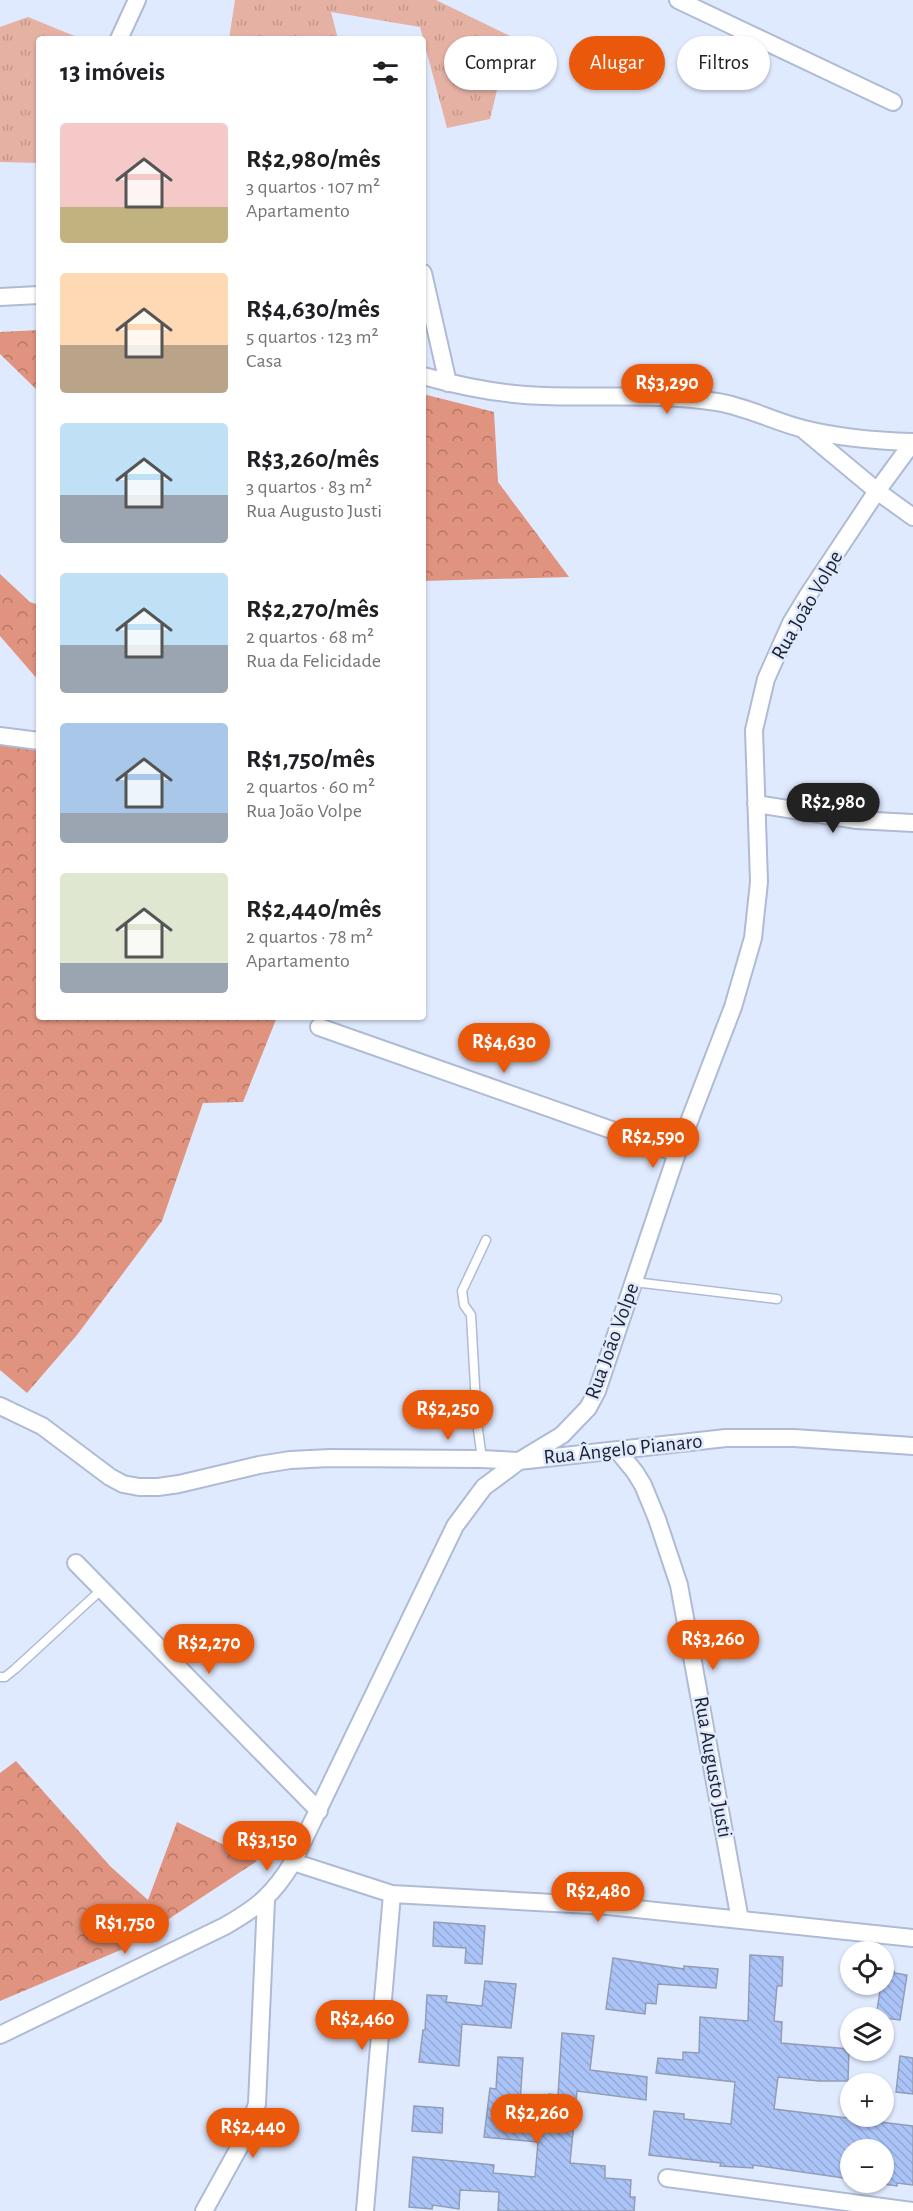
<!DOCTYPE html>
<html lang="pt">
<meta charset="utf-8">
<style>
:root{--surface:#fff;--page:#f2f2f2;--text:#202124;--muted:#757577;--accent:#ea580c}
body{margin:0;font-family:"Alegreya Sans",sans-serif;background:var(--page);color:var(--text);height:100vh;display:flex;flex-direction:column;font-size:22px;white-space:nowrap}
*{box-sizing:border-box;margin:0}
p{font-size:20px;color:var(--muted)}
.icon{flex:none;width:33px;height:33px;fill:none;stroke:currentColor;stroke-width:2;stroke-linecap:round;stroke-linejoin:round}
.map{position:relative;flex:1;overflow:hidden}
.details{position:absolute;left:36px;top:36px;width:390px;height:984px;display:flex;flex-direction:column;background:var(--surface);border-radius:6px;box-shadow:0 2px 4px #0004}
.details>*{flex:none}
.banner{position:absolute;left:444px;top:36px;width:378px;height:54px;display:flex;gap:12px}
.fabs{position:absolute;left:840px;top:1941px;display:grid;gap:12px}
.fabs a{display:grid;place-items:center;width:54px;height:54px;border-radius:50%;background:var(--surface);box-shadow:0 2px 4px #0004;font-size:30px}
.price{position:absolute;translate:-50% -51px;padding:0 14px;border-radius:21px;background:var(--accent);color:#fff;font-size:20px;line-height:39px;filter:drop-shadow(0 2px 3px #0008)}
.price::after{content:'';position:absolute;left:50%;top:36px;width:18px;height:14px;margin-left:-9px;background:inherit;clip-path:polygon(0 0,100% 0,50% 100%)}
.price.selected{background:#222;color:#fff}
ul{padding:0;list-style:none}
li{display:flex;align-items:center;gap:18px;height:150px;padding:0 24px}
li span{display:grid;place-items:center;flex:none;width:168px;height:120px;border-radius:6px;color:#555}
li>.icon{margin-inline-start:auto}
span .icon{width:72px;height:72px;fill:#fffc;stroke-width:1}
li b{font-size:26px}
h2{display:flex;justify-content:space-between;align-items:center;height:72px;padding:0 24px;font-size:26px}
.chip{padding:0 21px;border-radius:27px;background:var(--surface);box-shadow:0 2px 4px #0004;font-size:21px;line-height:54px}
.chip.selected{background:var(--accent);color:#fff}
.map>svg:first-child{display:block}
</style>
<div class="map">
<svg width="913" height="2211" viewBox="0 0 913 2211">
<defs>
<pattern id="forest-crowns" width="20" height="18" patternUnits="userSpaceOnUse" patternTransform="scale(1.5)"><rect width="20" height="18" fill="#e0937e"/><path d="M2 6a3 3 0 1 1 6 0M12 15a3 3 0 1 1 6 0" fill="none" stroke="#b57867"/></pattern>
<pattern id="park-tufts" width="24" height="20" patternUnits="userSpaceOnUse" patternTransform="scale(1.5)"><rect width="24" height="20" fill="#e4b1a3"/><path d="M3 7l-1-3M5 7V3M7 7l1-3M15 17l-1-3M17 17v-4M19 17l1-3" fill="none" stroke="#c3988c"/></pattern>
<pattern id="building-back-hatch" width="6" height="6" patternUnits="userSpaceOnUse" patternTransform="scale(1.5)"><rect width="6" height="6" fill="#abc4f8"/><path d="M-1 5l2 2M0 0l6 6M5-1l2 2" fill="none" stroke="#93a8d5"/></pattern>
</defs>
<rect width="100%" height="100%" fill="#e0eaff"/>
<path fill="url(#forest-crowns)" d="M39,330V392L0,354V332Z
M423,394L494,412L498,482L569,577L423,581Z
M0,574L30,602L39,605V681L0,636Z
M0,743L39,748V1017H277L243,1102L203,1103L162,1221L77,1335L27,1393L0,1370Z
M16,1761L111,1867L148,1900L177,1822L257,1861L123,1949L0,2001V1773Z"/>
<path fill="url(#park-tufts)" d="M235,0H436L510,36L490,119L447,128L420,27L331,12L338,39H229Z
M28,17L82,39H39V163L0,162V27Z"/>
<path fill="url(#building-back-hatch)" stroke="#929db5" stroke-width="1.5" d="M434,1922L485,1926L482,1964L465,1963L466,1948L433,1946Z
M750,1955L783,1957L782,1986H777L774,2021L782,2022L781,2043L849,2049L848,2081H819L778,2077L774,2109L913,2126V2185L897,2183V2186L884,2184V2150H850V2179L753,2165V2168L720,2166L721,2163L649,2155L654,2111L684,2114V2119L731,2124L735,2082L656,2073L658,2058L683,2060V2052L699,2053L700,2017L748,2021Z
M884,1956L895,1973L907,1975L900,2020L876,2017L881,1984H884Z
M613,1958L684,1969V1966L718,1969L716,1988L658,1984L656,2004L646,2003L645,2014L606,2009Z
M485,1981L516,1984L511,2028L462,2024L459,2066L419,2062L423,2030H425L427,1995L447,1996L446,2002L482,2006Z
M562,2033L594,2036L590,2070L647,2077L646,2100L577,2091L570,2163L605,2166V2178L631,2180L630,2197H635L634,2211H498L499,2192L460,2190L459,2209L433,2205L432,2209L409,2207L413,2157L494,2165L493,2173L535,2177L538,2142L484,2137L490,2088L496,2089L498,2057L523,2058L519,2119L546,2121L549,2094L558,2095Z
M900,2056L913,2058V2094L896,2092Z
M414,2106L443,2108L442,2133L412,2131Z"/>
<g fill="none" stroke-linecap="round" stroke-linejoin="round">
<defs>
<path id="service" d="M634,1282L777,1299
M482,1459L477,1422L471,1315L464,1305L462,1291L486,1240
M0,1677H5L15,1669L101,1590"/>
<path id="minor" d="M678,0L893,102
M119,39L137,0
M423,273L448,383
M0,297L39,295
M423,376C463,387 503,395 544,396C602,398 660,393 717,402C748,407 775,422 804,429C840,438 876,441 913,442
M805,431L877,491L913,517
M0,736L39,741
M756,804L856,820L913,823
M319,1027L677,1153
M0,1406L42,1426L110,1477L123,1484L139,1487H158L179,1484L259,1465L290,1460L330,1458L482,1459L519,1461L726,1438H794L913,1446
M617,1450L635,1472L643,1485L657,1519L679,1585L740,1920
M76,1563L319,1811
M293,1862L392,1894L608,1906L913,1938
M0,2035L225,1926C258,1907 273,1895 293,1862L455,1526L484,1487L519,1461L562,1435L588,1408L597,1391L677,1153L733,1007L753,938L759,882L754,730L766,679L791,623L808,595L877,491L913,442
M667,2178L913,2211
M204,2211L246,2135L257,2104L266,1900
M365,2211L392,1894"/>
</defs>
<use href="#service" stroke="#afbbd4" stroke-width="11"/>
<use href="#minor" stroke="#afbbd4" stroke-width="20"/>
<use href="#service" stroke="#fff" stroke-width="8"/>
<use href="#minor" stroke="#fff" stroke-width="16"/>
</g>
<g text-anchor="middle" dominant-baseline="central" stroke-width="5" stroke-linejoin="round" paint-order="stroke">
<g font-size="21" fill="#1d212b" stroke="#e0eaff">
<text transform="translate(807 605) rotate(-60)">Rua João Volpe</text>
<text transform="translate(612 1341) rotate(-70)">Rua João Volpe</text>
<text transform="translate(623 1449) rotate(-6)">Rua Ângelo Pianaro</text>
<text transform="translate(713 1767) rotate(80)">Rua Augusto Justi</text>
</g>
</g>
</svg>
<div class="fabs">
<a><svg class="icon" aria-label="locate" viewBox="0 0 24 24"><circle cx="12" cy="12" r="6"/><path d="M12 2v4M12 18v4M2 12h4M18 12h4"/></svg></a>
<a><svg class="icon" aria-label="layers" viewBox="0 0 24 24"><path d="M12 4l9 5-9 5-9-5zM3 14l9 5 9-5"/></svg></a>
<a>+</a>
<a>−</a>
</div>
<b class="price" style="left:667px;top:415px">R$3,290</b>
<b class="price selected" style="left:833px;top:834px">R$2,980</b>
<b class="price" style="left:504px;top:1074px">R$4,630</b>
<b class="price" style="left:653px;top:1169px">R$2,590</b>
<b class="price" style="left:448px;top:1441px">R$2,250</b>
<b class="price" style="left:713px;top:1671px">R$3,260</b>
<b class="price" style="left:209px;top:1675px">R$2,270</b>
<b class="price" style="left:267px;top:1872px">R$3,150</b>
<b class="price" style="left:598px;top:1923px">R$2,480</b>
<b class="price" style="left:125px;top:1955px">R$1,750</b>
<b class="price" style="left:362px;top:2051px">R$2,460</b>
<b class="price" style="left:537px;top:2145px">R$2,260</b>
<b class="price" style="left:253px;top:2159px">R$2,440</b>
<div class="banner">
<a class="chip">Comprar</a>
<a class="chip selected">Alugar</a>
<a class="chip">Filtros</a>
</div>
<section class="details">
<h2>13 imóveis<svg class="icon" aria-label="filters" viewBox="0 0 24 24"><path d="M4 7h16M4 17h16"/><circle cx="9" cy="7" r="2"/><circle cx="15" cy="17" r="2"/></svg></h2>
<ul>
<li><span style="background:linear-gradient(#f6c9c9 70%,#c2b280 0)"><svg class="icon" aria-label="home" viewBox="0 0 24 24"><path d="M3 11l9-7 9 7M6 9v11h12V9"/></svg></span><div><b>R$2,980/mês</b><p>3 quartos · 107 m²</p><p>Apartamento</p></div></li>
<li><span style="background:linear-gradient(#ffd9b3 60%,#b9a48a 0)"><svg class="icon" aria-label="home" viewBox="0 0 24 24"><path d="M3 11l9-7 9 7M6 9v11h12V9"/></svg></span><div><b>R$4,630/mês</b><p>5 quartos · 123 m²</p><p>Casa</p></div></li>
<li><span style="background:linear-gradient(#bfe0f5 60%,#9aa5b1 0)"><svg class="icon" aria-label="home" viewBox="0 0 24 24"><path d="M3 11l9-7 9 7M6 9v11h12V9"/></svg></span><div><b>R$3,260/mês</b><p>3 quartos · 83 m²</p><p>Rua Augusto Justi</p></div></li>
<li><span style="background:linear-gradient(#bfe0f5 60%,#9aa5b1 0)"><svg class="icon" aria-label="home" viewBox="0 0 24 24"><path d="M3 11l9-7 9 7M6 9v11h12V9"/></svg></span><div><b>R$2,270/mês</b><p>2 quartos · 68 m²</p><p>Rua da Felicidade</p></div></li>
<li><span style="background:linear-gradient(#a9c7e8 75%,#9aa5b1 0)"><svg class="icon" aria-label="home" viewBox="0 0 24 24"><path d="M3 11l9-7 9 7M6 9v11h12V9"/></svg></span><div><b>R$1,750/mês</b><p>2 quartos · 60 m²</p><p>Rua João Volpe</p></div></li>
<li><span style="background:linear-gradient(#dfe7d0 75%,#9aa5b1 0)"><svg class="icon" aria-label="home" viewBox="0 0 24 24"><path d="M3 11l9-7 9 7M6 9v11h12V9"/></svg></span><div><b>R$2,440/mês</b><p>2 quartos · 78 m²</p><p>Apartamento</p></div></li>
</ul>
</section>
</div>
